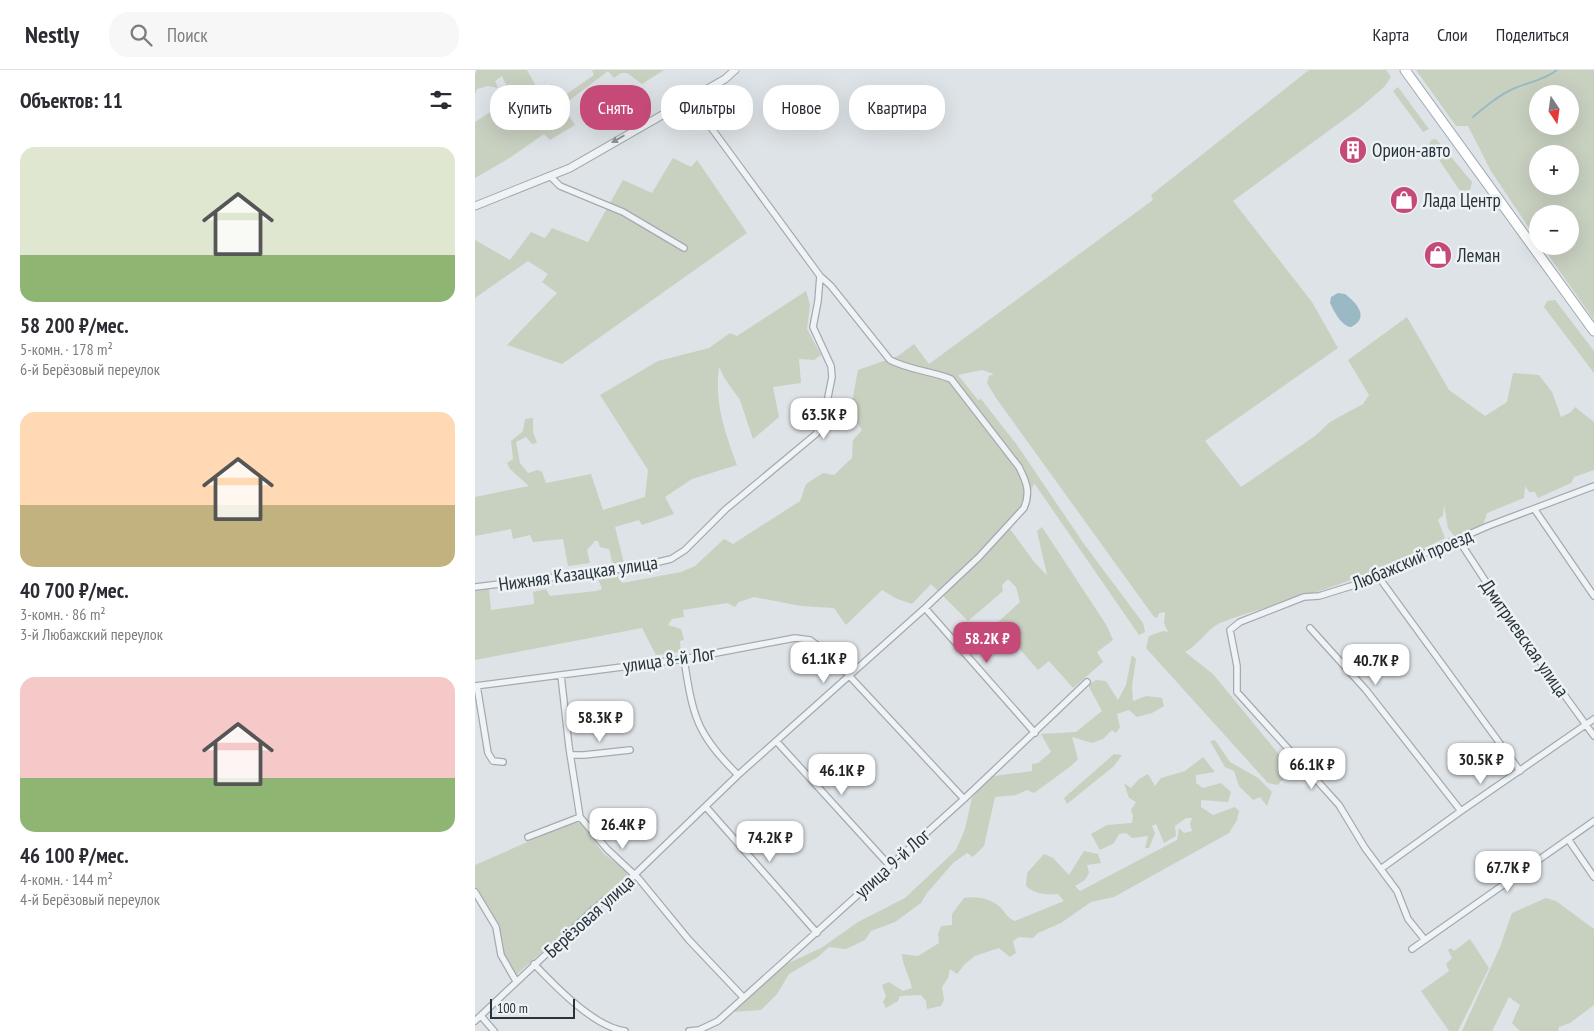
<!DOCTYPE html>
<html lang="ru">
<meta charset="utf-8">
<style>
:root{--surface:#fff;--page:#f7f7f7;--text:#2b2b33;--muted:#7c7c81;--line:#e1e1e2;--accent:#c54a78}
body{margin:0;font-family:"PT Sans Narrow",sans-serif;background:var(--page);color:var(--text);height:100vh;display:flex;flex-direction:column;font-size:19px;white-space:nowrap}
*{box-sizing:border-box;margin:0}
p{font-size:16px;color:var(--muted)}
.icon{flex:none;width:28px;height:28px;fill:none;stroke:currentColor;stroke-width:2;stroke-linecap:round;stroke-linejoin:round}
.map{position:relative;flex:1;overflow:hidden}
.sheet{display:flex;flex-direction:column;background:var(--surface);width:475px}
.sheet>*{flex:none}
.banner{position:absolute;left:15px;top:15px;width:475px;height:45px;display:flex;gap:10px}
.needle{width:32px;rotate:167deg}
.buttons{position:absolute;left:1054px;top:15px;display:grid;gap:10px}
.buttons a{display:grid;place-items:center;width:50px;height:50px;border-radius:50%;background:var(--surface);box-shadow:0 5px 20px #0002;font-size:25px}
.scale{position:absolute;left:15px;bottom:12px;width:85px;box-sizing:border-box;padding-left:5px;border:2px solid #28343c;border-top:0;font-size:14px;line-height:18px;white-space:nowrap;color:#28343c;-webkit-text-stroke:4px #edf2f4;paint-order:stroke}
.price{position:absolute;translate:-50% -42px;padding:0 11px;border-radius:10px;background:#fff;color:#222;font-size:16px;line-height:32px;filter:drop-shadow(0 1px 2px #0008)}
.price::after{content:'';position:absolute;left:50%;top:30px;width:15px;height:11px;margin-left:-8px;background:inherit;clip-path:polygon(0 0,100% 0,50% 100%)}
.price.current{background:var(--accent);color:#fff}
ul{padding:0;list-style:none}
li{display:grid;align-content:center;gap:10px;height:265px;padding:0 20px}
li span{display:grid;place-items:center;height:155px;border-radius:15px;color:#555}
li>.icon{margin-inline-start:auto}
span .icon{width:90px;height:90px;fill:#fffc;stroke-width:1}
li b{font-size:21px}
h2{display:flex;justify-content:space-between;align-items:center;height:60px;padding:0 20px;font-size:21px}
.tag{padding:0 18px;border-radius:20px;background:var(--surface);box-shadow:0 5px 20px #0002;font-size:18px;line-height:45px}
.tag.current{background:var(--accent);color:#fff}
header{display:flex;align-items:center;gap:30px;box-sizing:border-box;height:70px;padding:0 25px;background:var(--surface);border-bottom:1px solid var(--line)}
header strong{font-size:24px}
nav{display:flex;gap:28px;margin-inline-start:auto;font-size:18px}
.search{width:350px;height:45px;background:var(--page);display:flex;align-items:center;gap:12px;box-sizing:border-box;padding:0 18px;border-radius:20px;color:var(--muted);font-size:19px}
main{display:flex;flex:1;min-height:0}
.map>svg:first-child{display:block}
</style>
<header>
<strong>Nestly</strong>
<div class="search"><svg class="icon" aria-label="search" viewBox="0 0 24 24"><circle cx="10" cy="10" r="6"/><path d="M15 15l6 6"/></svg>Поиск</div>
<nav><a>Карта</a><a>Слои</a><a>Поделиться</a></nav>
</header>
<main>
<section class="sheet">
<h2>Объектов: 11<svg class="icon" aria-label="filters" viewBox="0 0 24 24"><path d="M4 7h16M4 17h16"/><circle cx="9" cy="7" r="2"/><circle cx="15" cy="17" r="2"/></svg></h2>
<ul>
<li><span style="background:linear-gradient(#dfe7d0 70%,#8fb573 0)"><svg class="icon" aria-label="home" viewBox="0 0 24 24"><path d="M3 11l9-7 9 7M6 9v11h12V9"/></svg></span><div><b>58 200 ₽/мес.</b><p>5-комн. · 178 m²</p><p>6-й Берёзовый переулок</p></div></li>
<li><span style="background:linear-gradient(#ffd9b3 60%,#c2b280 0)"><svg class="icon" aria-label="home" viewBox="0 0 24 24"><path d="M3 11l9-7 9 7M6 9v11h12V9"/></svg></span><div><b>40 700 ₽/мес.</b><p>3-комн. · 86 m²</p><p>3-й Любажский переулок</p></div></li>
<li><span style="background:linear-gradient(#f6c9c9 65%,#8fb573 0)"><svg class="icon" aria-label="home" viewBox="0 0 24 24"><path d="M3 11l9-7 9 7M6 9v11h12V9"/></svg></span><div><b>46 100 ₽/мес.</b><p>4-комн. · 144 m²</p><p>4-й Берёзовый переулок</p></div></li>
</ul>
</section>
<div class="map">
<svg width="1119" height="961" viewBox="0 0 1119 961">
<rect width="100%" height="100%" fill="#dee3e7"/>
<path fill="#c8d0c0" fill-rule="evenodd" d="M2,0H52L61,16C49,23 35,30 21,25L32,17L27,6L20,11L23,18L13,16L2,19L0,25V4Z
M117,0H189L167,14L152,3H146L139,8L133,1L87,36L100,55L75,70L69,64L33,89L0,108V52L23,37L31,49L77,14L86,28L119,5Z
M834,0H911L916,7L910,16L886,37L758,131L837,232L863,278L730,371L766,417L840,366L855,352L888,334L894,325L873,290L932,247L974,320L1010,346L1032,332L1038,303L1064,305L1077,322L1086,347L1096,342L1100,337L1119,352V400L1099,407L1096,413L1063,428L1060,422H1054L1050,416L1049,428L1012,443L1008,455L980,467L973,458L969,435L968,445L963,450L970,468C917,495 860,518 803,534C783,540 765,545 745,553C732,559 724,575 710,582L738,604L815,698L817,705L806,711L803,715L793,713L671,578L674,566L688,561L693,562L689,553L690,542L684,543L682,548L679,547L521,328L512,313L514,306L519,304L507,300L483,305L503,330L506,329L542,375L609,474L668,553L670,562L664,565L559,413L549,441L535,459L560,493L572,505L562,461L567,457L632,556L638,570L622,582L628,592L598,618L574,591L563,600L522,553L545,532L541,517L533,509L527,515L528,521L493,551L456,514L437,534L420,528L407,520L371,555L359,538L326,536L279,527L264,532L260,537L252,533L208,540L209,547L197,549L193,555L206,559L209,570L205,571L206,582L181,585L167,558L0,590V519L14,518L16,540L59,534L58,522L71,519L75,526L121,521L127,519L122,506L140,503L147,513L206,502L220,496L249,469L258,474L325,431L331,414L348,403L359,405L377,388L378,370L387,360L375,343L383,300L423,286L439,274L454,294L678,130L676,125Z
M941,0H1119V250L1067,176H1095V144H1062V170L1016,101L993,56H981ZM1062,24H1095V56H1062ZM1062,84H1095V116H1062Z
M923,17L954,59L948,62L918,21Z
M961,69L997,112L995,120L985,121L954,75L956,70Z
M198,88L216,97L222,90L272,163L87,294L32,275L82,223L67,212L73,204L53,191L0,228V170L35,190L56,162L70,168L77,158L113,172L148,110L177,123Z
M331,221L335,235L332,259L346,285L339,290L324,289L326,313L298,317L304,347L278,369L265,330L250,309L244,297C239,332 250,363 262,395L217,409L190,427L199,444L167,455L164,450L140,457L149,493L138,495L134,479L125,477L123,471H120L112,480L115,493L93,496L88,469L58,472L55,465L38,469L36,459L0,466V427L54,416L35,399L32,393L38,389L36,371L48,361L50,349L58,348V362L62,373L57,374L51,367L41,372L45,393L53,403L63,400L67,402L71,413L116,404L128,440L170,427L173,400L125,325L183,291L234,278L255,263L262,266Z
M1080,230L1119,281V303L1069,237L1072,231Z
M657,585L661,589L657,616L658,631L671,626L687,628L689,636L677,643L662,647L654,640L642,644L645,657L641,663L637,660L628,669L617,673L597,667L603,689L596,696L559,723L552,720L541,725L520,727L509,776L498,787L492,783L478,793L452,823L446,833L420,852L396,861L390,870L371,879L354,877L343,887L314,904L302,924L286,940L255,942L305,897L346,878L383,852L430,828L481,780L490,759L497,728L512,707L557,701V694L563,693L576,682L566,664L601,662L627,641L613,615L621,610L631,611L643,630L651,615Z
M740,670L755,692L783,708L797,722L792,736L785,727L778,730L764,716L759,701L750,697L735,671Z
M639,684L647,685L639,696L592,734L589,728Z
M728,687L740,702L721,705V713L728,718L746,713L756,722L753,732L726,730V737L738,745L760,737L764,741L762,750L754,763L639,827L616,832L586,853L563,863L558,868L544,867L538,871L541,883L535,887L524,878L500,886L490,894L482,904L475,899L473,908L467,917L469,930L466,936L452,939L451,931L446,925L425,926L423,931L411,938L408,932L411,926L407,915L414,912L428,921L437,918C434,905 428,897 427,884L443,886L464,873L463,864L466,856L477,855V844L489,828C502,826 514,828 525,837C531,843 532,848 540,851L589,831L583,824C571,825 560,824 551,816L552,803L569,784L578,788L594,805L609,781L623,784L626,793L612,795L614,803L610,810L600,816L605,821L702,770L704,758L709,763L717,761L715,754L717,748H711L700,756L701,766L689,773L681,754L677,756L680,763L674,778H670L673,766L657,768L651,763L644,764L639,773L625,780L616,764L632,755L657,753L658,746L656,740L661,732L654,728L649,713L656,718L664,709L673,704L680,716L686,708L710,701Z
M98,752L106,753L129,784L155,803L40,906L36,903L11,834L0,817V795Z
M1071,828L1081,831L1119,859V935L1095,953L1084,957L1083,961H1045L1037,953L1045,935L1034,927L1017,961H987L1025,877L1037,843Z
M995,869L1014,898L983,961H974L946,921L974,901L971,894L977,888L973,880L976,878L979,881Z"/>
<path fill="#9bb9c5" d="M863,223L870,224C882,233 895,248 876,257C866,256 859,241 855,233L856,227Z"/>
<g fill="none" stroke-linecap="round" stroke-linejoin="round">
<path stroke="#9bb9c5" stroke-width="2" d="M998,47C1011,36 1024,25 1040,18C1054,12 1070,10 1082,0"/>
<defs>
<path id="minor" d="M76,107L85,116L148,142L209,178
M1060,440L1119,526
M983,469L1045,564L1119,666
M908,513L1045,701
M0,517L162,497L196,489L210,480L251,439L341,364L348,352L357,307L356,296L338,257L343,231L345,206L229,48L218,25
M450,538L560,663
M835,558L891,620L986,741
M209,589C218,647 221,663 263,705
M86,605L94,677L105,747L132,779L164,809L214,870L268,927
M0,616L209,589L320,568L335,570L353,583L489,729
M2,616L13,683L18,691L28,692
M302,672L414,795
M95,685H109L155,680
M231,737L342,863
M53,767L105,747
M1093,769L1119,807
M907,798L986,741L1119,649
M0,822L21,857L26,885L41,911
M950,870L933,849L922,821L890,778L864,735L762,622V596L755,560L765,552L829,527L844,526L899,509L902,504L1013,456L1119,416
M937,879L1119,751
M59,894C80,916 119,957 150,961
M6,946L19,961
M0,951L119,839L153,811L263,705L450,538L504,487L549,438C556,422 551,411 544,397L476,309C456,301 434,300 415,290L356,216L345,206
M214,961L224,960L243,951L489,729L612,612"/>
<path id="tertiary" d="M0,136L95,98L250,9L260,0"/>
<path id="primary" d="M930,0L1119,261"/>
</defs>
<use href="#minor" stroke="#a4abb0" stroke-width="8"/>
<use href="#tertiary" stroke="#a4abb0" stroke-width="9"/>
<use href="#primary" stroke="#9eaab2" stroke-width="11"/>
<use href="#minor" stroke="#f0f3f5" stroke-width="5.5"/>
<use href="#tertiary" stroke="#f0f3f5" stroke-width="7"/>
<use href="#primary" stroke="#fff" stroke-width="9"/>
</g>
<defs><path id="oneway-solid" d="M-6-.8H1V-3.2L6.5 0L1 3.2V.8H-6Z" transform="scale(1.25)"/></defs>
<use fill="#8c9498" href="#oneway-solid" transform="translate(143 69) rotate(150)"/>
<defs>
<symbol id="building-disc" viewBox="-11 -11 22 22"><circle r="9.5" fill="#c54a78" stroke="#edf2f4"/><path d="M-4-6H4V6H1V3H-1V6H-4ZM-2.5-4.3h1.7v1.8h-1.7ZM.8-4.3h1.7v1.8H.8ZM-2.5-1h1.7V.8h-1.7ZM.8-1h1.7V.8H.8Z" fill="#fff"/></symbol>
<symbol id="shop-disc" viewBox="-11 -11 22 22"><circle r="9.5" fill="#c54a78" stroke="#edf2f4"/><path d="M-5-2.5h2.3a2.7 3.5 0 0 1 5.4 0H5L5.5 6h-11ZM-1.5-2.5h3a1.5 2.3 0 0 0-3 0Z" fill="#fff"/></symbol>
</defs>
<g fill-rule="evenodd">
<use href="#building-disc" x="862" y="64" width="32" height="32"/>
<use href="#shop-disc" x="913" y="114" width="32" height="32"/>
<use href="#shop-disc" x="947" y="169" width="32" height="32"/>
</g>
<g text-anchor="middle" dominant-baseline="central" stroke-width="5" stroke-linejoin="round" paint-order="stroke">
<g font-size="19" fill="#28343c" stroke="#edf2f4" text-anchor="start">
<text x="897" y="80">Орион-авто</text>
<text x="948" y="130">Лада Центр</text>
<text x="982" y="185">Леман</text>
</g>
<g font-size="19" fill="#28343c" stroke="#edf2f4">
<text transform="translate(937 489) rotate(-23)">Любажский проезд</text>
<text transform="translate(103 503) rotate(-8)">Нижняя Казацкая улица</text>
<text transform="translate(1050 568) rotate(55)">Дмитриевская улица</text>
<text transform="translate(194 589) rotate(-8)">улица 8-й Лог</text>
<text transform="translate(417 793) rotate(-42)">улица 9-й Лог</text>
<text transform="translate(114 846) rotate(-42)">Берёзовая улица</text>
</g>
</g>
</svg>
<div class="buttons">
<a><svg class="needle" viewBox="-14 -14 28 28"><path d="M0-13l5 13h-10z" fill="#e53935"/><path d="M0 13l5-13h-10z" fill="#7c7c81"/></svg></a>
<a>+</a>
<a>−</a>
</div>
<div class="scale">100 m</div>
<b class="price" style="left:349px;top:370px">63.5K ₽</b>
<b class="price current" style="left:512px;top:594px">58.2K ₽</b>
<b class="price" style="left:349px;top:614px">61.1K ₽</b>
<b class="price" style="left:901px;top:616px">40.7K ₽</b>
<b class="price" style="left:125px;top:673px">58.3K ₽</b>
<b class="price" style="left:1006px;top:715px">30.5K ₽</b>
<b class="price" style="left:837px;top:720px">66.1K ₽</b>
<b class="price" style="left:367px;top:726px">46.1K ₽</b>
<b class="price" style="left:148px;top:780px">26.4K ₽</b>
<b class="price" style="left:295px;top:793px">74.2K ₽</b>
<b class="price" style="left:1033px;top:823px">67.7K ₽</b>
<div class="banner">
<a class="tag">Купить</a>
<a class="tag current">Снять</a>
<a class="tag">Фильтры</a>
<a class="tag">Новое</a>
<a class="tag">Квартира</a>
</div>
</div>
</main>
